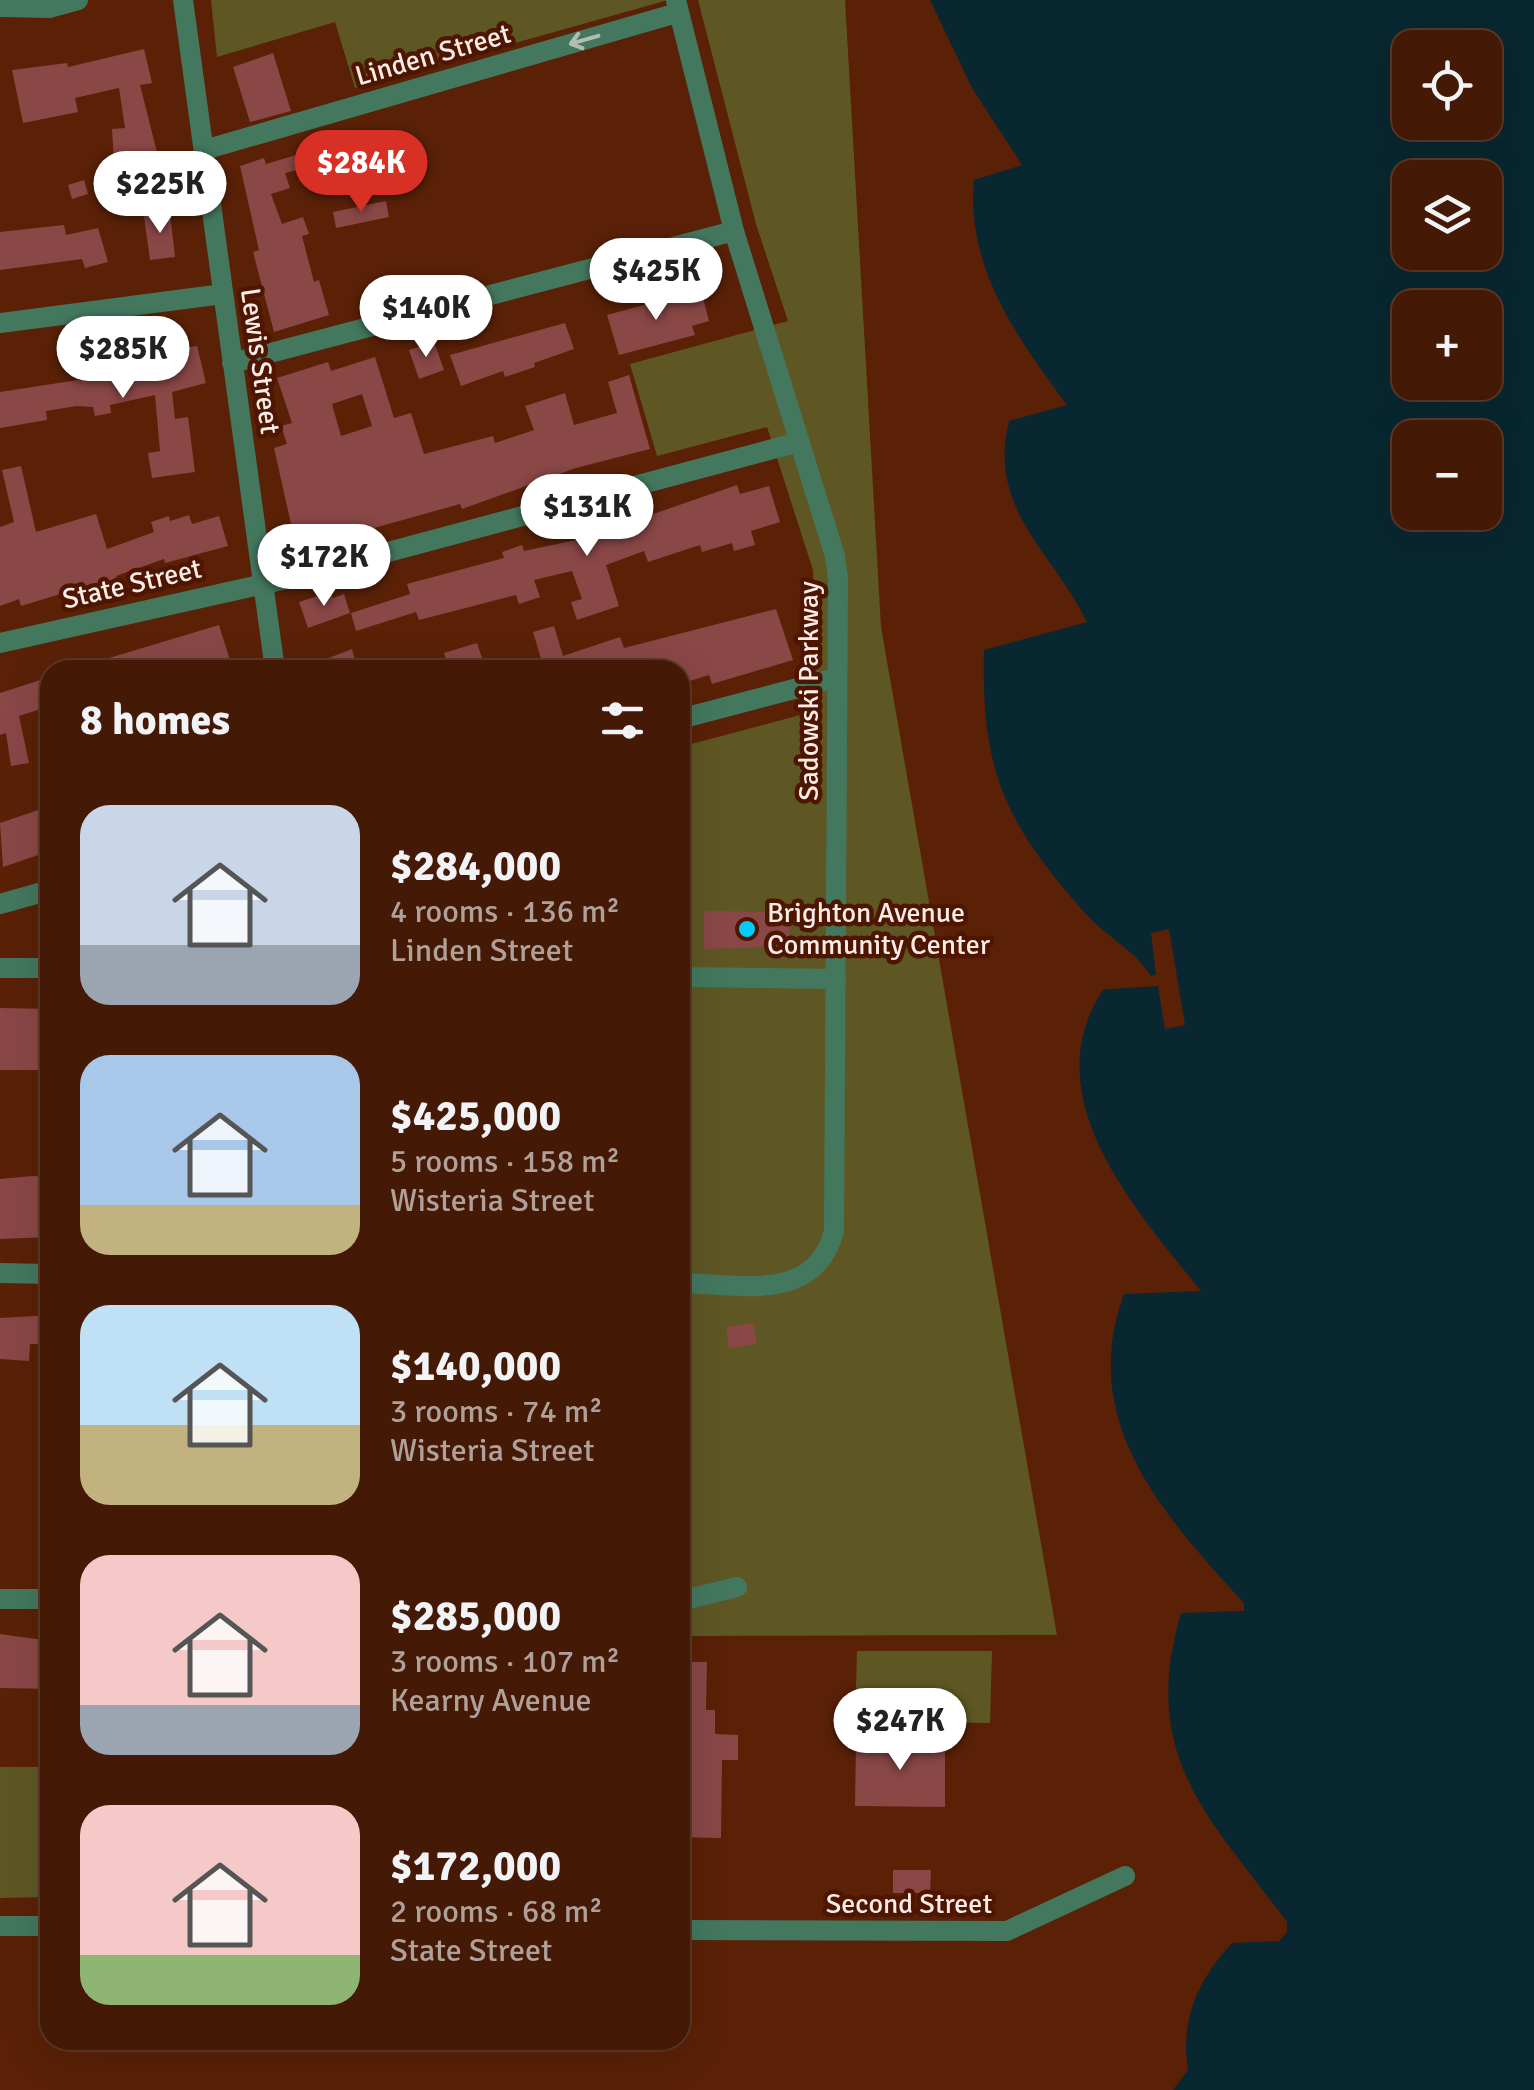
<!DOCTYPE html>
<meta charset="utf-8">
<style>
:root{--surface:#441905;--page:#4b220f;--text:#f1f3f6;--muted:#afa09a;--line:#5c3827;--accent:#d93025}
body{margin:0;font-family:Signika,sans-serif;background:var(--page);color:var(--text);height:100vh;display:flex;flex-direction:column;font-size:38px;white-space:nowrap}
*{box-sizing:border-box;margin:0}
p{font-size:32px;color:var(--muted)}
.icon{flex:none;width:55px;height:55px;fill:none;stroke:currentColor;stroke-width:2;stroke-linecap:round;stroke-linejoin:round}
.map{position:relative;flex:1;overflow:hidden}
.side{position:absolute;left:40px;top:660px;width:650px;height:1390px;display:flex;flex-direction:column;background:var(--surface);border-radius:30px;box-shadow:0 10px 40px #0002,0 0 0 2px var(--line)}
.side>*{flex:none}
.fabs{position:absolute;left:1392px;top:30px;display:grid;gap:20px}
.fabs a{display:grid;place-items:center;width:110px;height:110px;border-radius:20px;background:var(--surface);box-shadow:0 10px 40px #0002,0 0 0 2px var(--line);font-size:50px}
.price{position:absolute;translate:-50% -85px;padding:0 22px;border-radius:35px;background:#fff;color:#222;font-size:32px;line-height:65px;filter:drop-shadow(0 2px 5px #0008)}
.price::after{content:'';position:absolute;left:50%;top:60px;width:30px;height:22px;margin-left:-15px;background:inherit;clip-path:polygon(0 0,100% 0,50% 100%)}
.price.on{background:var(--accent);color:#fff}
ul{padding:0;list-style:none}
li{display:flex;align-items:center;gap:30px;height:250px;padding:0 40px}
li span{display:grid;place-items:center;flex:none;width:280px;height:200px;border-radius:30px;color:#555}
li>.icon{margin-inline-start:auto}
span .icon{width:120px;height:120px;fill:#fffc;stroke-width:1}
li b{font-size:42px}
h2{display:flex;justify-content:space-between;align-items:center;height:120px;padding:0 40px;font-size:42px}
.map>svg:first-child{display:block}
</style>
<div class="map">
<svg width="1534" height="2090" viewBox="0 0 1534 2090">
<rect width="100%" height="100%" fill="#5a2107"/>
<path fill="#5e5724" d="M211,0H668L355,88L335,22L217,57Z
M698,0H845L881,627L1057,1635L680,1636L684,997L680,994V747L804,714L815,642L813,570L767,427L657,456L630,364L788,321L756,224Z
M857,1651H992L990,1723L855,1721Z
M0,1767H48L49,1897L0,1898Z"/>
<path fill="#092730" fill-rule="evenodd" d="M930,0H1534V2090H1173L1188,2070C1180,2019 1198,1980 1232,1943L1279,1941L1287,1932V1922C1208,1816 1139,1756 1181,1613L1244,1611V1603C1164,1516 1077,1421 1124,1294L1201,1291C1135,1208 1030,1094 1106,985L1152,978C1137,951 1105,936 1086,914C1005,823 981,772 984,650L1087,622C1053,552 987,509 1009,421L1067,405C1017,338 966,267 974,180L1022,165L972,88ZM1410,48H1485V122H1410ZM1410,178H1485V252H1410ZM1410,308H1485V382H1410ZM1410,438H1485V512H1410Z"/>
<path fill="#5a2107" d="M1169,929L1185,1025L1165,1029L1158,986L1097,990L1104,980L1156,975L1151,933Z"/>
<path fill="#894746" fill-rule="evenodd" d="M144,49L152,83L140,85L165,184L116,194L112,129L125,128L119,88L75,98L78,112L23,123L12,70L67,63L68,67Z
M273,53L291,111L250,122L233,67Z
M368,133L375,169L337,172L334,161L285,173L290,188L271,194L282,224L303,217L309,234L302,236L314,282L319,280L329,315L274,332L253,252L259,250L240,166L264,158L266,164L330,145L329,139Z
M84,180L88,194L72,199L68,185Z
M386,201L389,217L336,228L333,212Z
M170,213L175,257L150,260L144,216Z
M64,225L66,235L98,228L108,262L85,268L82,259L0,270V232Z
M684,294L686,302L703,298L709,321L692,326L695,335L619,355L607,315Z
M565,323L574,349L534,363L535,367L505,377L503,371L461,386L450,355Z
M434,342L444,370L419,379L409,350Z
M197,346L206,383L172,392L175,419L188,417L195,472L152,478L148,453L160,451L155,395L110,405L111,413L95,416L93,407L77,406L46,411L47,420L0,428V392L117,374L114,359Z
M375,357L394,418L411,413L424,454L493,436L495,443L534,430L525,406L565,393L574,425L617,413L608,382L629,375L650,449L576,468L462,509L460,504L349,535L350,539L298,555L274,448L287,444L281,426L292,423L277,378L328,362L331,371ZM362,394L372,426L341,436L332,404Z
M21,466L36,532L96,514L107,549L154,532L151,522L169,516L170,521L189,515L192,524L219,516L228,546L165,563L164,559L116,576L118,581L102,586L100,582L21,606L19,599L0,606V527L14,522L2,470Z
M737,485L740,494L769,486L780,522L751,531L755,545L734,551L732,543L702,552L700,545L648,562L644,551L606,565L619,606L577,620L571,602L582,599L572,571L534,580L540,597L519,604L516,595L419,620L416,612L356,631L351,613L410,594L407,584L504,558L502,552L522,545L524,551L581,539Z
M330,592L333,598L344,594L350,613L308,628L299,602Z
M776,609L793,660L712,684L709,675L680,684V670H529L542,662L533,632L554,626L563,656L620,637L624,648Z
M219,625L233,670H113L109,658Z
M477,643L486,670H450L444,653Z
M352,649L356,664L338,670H298Z
M50,677V706L19,716L29,763L11,766L6,733L0,735V693Z
M47,807L50,851L3,867L0,823Z
M704,911L790,912L789,946L704,949Z
M0,1008L50,1009V1070H0Z
M32,1176L50,1177V1237L0,1239V1179Z
M34,1316H50V1344H30L29,1361L0,1359V1318Z
M753,1323L757,1344L729,1348L726,1327Z
M0,1634L50,1641V1689L0,1688Z
M680,1662H707L706,1710H715V1734L738,1735V1760H722L721,1838L680,1837Z
M856,1740H945V1807L855,1806Z
M893,1870H931L930,1893H893Z"/>
<g fill="none" stroke-linecap="round" stroke-linejoin="round">
<path stroke="#43785f" stroke-width="20" d="M183,0L275,670
M676,0L734,231L835,556L838,578L834,1231C815,1304 739,1284 680,1283
M0,7L49,8L78,0
M204,150L677,13
M0,323L223,294
M232,363L734,231
M0,643L291,578L799,442
M680,719L836,678
M0,904L50,890
M0,968H50
M680,977L836,979
M0,1273L50,1274
M0,1599H50
M680,1601L737,1587
M0,1926H50
M680,1930L1007,1931L1125,1876"/>
</g>
<defs><path id="oneway-shaft" d="M-6 0H5M1.5-3L5.5 0L1.5 3" fill="none" stroke-width="1.6" stroke-linecap="round" stroke-linejoin="round" transform="scale(2.5)"/></defs>
<use stroke="#b1beb1" href="#oneway-shaft" transform="translate(584 40) rotate(164)"/>
<circle fill="#00cbf9" stroke="#4e1600" stroke-width="4" cx="747" cy="929" r="10"/>
<g text-anchor="middle" dominant-baseline="central" stroke-width="9" stroke-linejoin="round" paint-order="stroke">
<g font-size="28" fill="#fbece7" stroke="#4e1600">
<text transform="translate(433 55) rotate(-16)">Linden Street</text>
<text transform="translate(260 361) rotate(82)">Lewis Street</text>
<text transform="translate(132 584) rotate(-13)">State Street</text>
<text transform="translate(809 691) rotate(-90)">Sadowski Parkway</text>
<text x="909" y="1904">Second Street</text>
</g>
<g font-size="28" fill="#fbece7" stroke="#4e1600" text-anchor="start">
<text x="767" y="913">Brighton Avenue<tspan x="767" dy="32">Community Center</tspan></text>
</g>
</g>
</svg>
<div class="fabs">
<a><svg class="icon" aria-label="locate" viewBox="0 0 24 24"><circle cx="12" cy="12" r="6"/><path d="M12 2v4M12 18v4M2 12h4M18 12h4"/></svg></a>
<a><svg class="icon" aria-label="layers" viewBox="0 0 24 24"><path d="M12 4l9 5-9 5-9-5zM3 14l9 5 9-5"/></svg></a>
<a>+</a>
<a>−</a>
</div>
<b class="price on" style="left:361px;top:215px">$284K</b>
<b class="price" style="left:160px;top:236px">$225K</b>
<b class="price" style="left:656px;top:323px">$425K</b>
<b class="price" style="left:426px;top:360px">$140K</b>
<b class="price" style="left:123px;top:401px">$285K</b>
<b class="price" style="left:587px;top:559px">$131K</b>
<b class="price" style="left:324px;top:609px">$172K</b>
<b class="price" style="left:900px;top:1773px">$247K</b>
<section class="side">
<h2>8 homes<svg class="icon" aria-label="filters" viewBox="0 0 24 24"><path d="M4 7h16M4 17h16"/><circle cx="9" cy="7" r="2"/><circle cx="15" cy="17" r="2"/></svg></h2>
<ul>
<li><span style="background:linear-gradient(#c9d6e8 70%,#9aa5b1 0)"><svg class="icon" aria-label="home" viewBox="0 0 24 24"><path d="M3 11l9-7 9 7M6 9v11h12V9"/></svg></span><div><b>$284,000</b><p>4 rooms · 136 m²</p><p>Linden Street</p></div></li>
<li><span style="background:linear-gradient(#a9c7e8 75%,#c2b280 0)"><svg class="icon" aria-label="home" viewBox="0 0 24 24"><path d="M3 11l9-7 9 7M6 9v11h12V9"/></svg></span><div><b>$425,000</b><p>5 rooms · 158 m²</p><p>Wisteria Street</p></div></li>
<li><span style="background:linear-gradient(#bfe0f5 60%,#c2b280 0)"><svg class="icon" aria-label="home" viewBox="0 0 24 24"><path d="M3 11l9-7 9 7M6 9v11h12V9"/></svg></span><div><b>$140,000</b><p>3 rooms · 74 m²</p><p>Wisteria Street</p></div></li>
<li><span style="background:linear-gradient(#f6c9c9 75%,#9aa5b1 0)"><svg class="icon" aria-label="home" viewBox="0 0 24 24"><path d="M3 11l9-7 9 7M6 9v11h12V9"/></svg></span><div><b>$285,000</b><p>3 rooms · 107 m²</p><p>Kearny Avenue</p></div></li>
<li><span style="background:linear-gradient(#f6c9c9 75%,#8fb573 0)"><svg class="icon" aria-label="home" viewBox="0 0 24 24"><path d="M3 11l9-7 9 7M6 9v11h12V9"/></svg></span><div><b>$172,000</b><p>2 rooms · 68 m²</p><p>State Street</p></div></li>
</ul>
</section>
</div>
